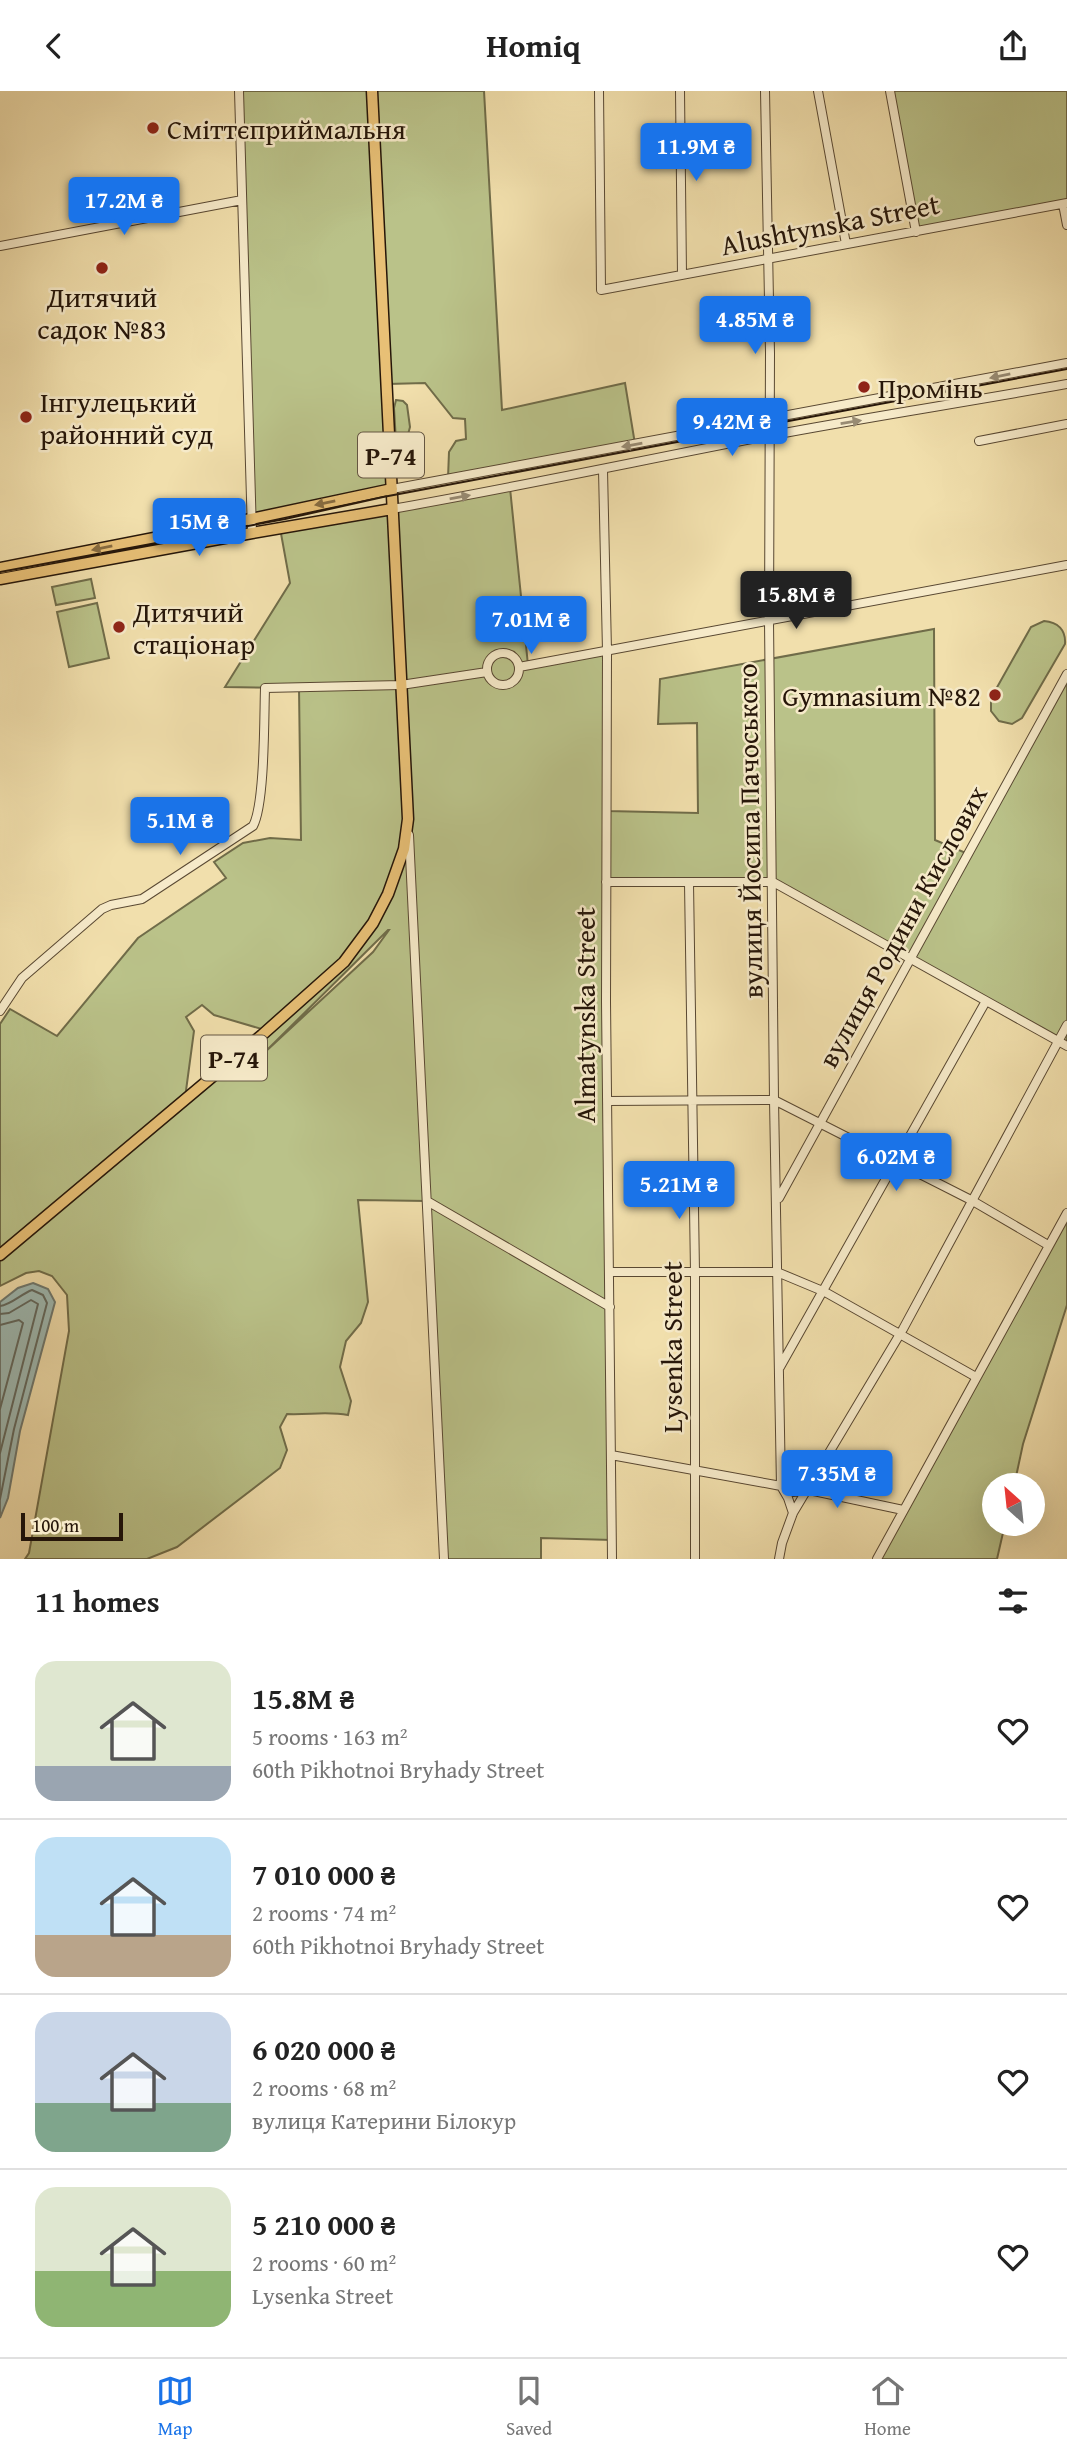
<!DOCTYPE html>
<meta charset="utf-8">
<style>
:root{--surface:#fff;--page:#f2f2f2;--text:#222;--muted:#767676;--line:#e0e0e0;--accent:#1a73e8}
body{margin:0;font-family:"Gentium Book Plus",serif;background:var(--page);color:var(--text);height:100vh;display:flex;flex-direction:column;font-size:26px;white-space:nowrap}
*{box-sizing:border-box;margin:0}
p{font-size:23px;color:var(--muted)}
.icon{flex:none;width:38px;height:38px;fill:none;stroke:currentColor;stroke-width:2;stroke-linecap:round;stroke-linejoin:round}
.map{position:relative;height:1468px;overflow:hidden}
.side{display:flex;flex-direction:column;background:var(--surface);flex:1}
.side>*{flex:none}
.needle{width:46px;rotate:333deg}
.fabs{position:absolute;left:982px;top:1382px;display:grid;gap:14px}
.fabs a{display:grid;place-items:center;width:63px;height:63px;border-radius:50%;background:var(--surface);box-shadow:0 7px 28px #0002;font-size:35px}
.scale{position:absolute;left:21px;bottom:18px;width:102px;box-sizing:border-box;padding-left:7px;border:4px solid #261609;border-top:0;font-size:19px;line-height:24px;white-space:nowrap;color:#261609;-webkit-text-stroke:5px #f6eac9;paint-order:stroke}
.price{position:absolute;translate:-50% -60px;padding:0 16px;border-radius:7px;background:var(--accent);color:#fff;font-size:23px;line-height:46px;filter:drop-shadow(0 2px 4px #0008)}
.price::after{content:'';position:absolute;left:50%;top:42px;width:21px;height:16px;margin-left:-10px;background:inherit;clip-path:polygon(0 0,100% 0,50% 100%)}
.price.selected{background:#222;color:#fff}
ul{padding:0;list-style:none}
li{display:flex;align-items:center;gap:21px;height:175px;padding:0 35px}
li+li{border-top:2px solid var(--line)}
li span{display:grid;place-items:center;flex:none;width:196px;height:140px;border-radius:21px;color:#555}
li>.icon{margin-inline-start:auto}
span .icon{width:84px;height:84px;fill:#fffc;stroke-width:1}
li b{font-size:30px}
h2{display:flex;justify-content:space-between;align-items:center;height:84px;padding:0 35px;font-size:30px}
header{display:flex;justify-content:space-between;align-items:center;height:91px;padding:0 35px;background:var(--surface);font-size:32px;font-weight:700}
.tabs{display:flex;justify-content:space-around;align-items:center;height:98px;border-top:2px solid var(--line);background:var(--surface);font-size:19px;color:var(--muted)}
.tabs a{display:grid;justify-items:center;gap:4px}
.tabs .selected{color:var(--accent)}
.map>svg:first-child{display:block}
</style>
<header><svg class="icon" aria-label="back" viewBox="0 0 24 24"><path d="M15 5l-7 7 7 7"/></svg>Homiq<svg class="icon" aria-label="share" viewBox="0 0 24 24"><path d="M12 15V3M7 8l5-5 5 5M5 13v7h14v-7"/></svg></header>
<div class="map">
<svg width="1067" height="1468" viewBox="0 0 1067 1468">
<rect width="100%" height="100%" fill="#f1dfac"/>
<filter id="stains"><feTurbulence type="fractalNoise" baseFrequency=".00286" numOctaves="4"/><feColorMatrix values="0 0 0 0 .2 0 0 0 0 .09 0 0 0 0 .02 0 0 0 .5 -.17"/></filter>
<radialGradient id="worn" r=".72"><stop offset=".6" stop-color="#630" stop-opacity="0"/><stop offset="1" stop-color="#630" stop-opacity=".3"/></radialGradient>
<path fill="#bac289" stroke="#706c49" stroke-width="2" fill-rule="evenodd" d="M239,0H484L502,319L625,292L635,353L448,387L449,361L456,350L466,348L465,328L453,327L425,292L388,293L392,398L251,428Z
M890,0H1067V134L1063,114L916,141Z
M396,309L403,310L407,314L410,336L402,366L397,367L394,317Z
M510,397L528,574L607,560V720L698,722L697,632L658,633L660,588L934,538L935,749L968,763L1067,583V955L773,791H606L612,1449L541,1447V1468H444L427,1110L358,1109L368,1211L361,1232L346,1250L340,1276L351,1310L348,1324C327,1320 309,1324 287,1323L280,1336L287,1359L280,1377L177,1456L147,1468H25L29,1462L69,1240L67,1204L52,1185L39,1180L26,1182L0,1195V933L10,918L57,945L138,847L226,787L214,771L243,752L270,747L301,749L299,597L225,596L290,492L280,437ZM389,839L373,861L264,962L388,839ZM202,914L214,924L265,939L185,1007L194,940L186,926Z
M91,488L95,507L56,514L52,496Z
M97,512L109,567L69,576L57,521Z
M1044,530C1058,531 1066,539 1065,553L1022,627L1012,633L999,630L991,620V607L1031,536Z
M1067,1122V1214L1023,1353L1014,1395H994V1433H1005L997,1468H877Z"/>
<path fill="#9ebab3" stroke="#6e786f" stroke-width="2" d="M33,1192L48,1198L55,1211L20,1340L8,1407L0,1427V1211L18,1197Z"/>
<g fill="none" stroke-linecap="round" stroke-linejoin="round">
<path stroke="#62685e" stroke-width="2" d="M0,1215C11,1214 21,1203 32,1199L43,1204L47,1212L14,1338L0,1408
M0,1223L9,1222L31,1209L38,1213L0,1362
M0,1234L19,1229L23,1232L0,1318"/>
<defs>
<path id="minor" d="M239,0L252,442
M599,0L601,199L1067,112
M680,0L682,184
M765,0L770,262L769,530L774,1009L781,1395L793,1401L809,1399L903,1419
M818,0L846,153
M890,0L916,141
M1063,113L1067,134
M0,155L242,109
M979,350L1067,333
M603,379L607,560L606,911L612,1468
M392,398L1067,272
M392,418C518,396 643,369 768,345C868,326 968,311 1067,293
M487 578a16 16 0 1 1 32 0a16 16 0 1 1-32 0Z
M519,576L1067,474
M409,744L444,1468
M606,791H773L1067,955
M689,792L695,1181V1468
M0,920L22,887L102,818L111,814L142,808L253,735C265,713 264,626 265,597L401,594L487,581
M607,1010L774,1009L971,1109L1048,1154
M779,1107L1067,583
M427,1110L610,1216
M609,1181H777L825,1201L976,1286
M780,1276L986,910
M611,1364L781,1395L788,1407L793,1422
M779,1468L782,1452L793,1422L903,1238L1067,934
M877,1468L1067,1122"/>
<path id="major" d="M0,477L251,428L392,398
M0,488L252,442L392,418
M0,1164L262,944L344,871L373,832L388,803L404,758L408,728L372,0"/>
</defs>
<use href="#minor" stroke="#594832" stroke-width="10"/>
<use href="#major" stroke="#261609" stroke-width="13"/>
<use href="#minor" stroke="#f6eac9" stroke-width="8"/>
<use href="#major" stroke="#e8c076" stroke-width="10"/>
<path stroke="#261609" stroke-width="2" d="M0,481L285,428L383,406L1067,278"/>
</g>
<defs><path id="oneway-solid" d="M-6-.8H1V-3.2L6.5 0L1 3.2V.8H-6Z" transform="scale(1.75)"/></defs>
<g fill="#988b73">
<use href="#oneway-solid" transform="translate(1000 285) rotate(169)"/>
<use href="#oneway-solid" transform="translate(851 331) rotate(-9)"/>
<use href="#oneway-solid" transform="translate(632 354) rotate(170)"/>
<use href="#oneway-solid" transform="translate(460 406) rotate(-10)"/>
</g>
<g fill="#876b40">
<use href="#oneway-solid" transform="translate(325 412) rotate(168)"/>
<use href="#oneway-solid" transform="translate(102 457) rotate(169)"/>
</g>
<g fill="#8f2418" stroke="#f6eac9" stroke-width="2.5">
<circle cx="153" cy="37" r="7"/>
<circle cx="102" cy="177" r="7"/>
<circle cx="864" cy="296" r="7"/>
<circle cx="26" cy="326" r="7"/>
<circle cx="119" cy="536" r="7"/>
<circle cx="995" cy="604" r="7"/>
</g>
<g text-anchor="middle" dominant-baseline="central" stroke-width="5" stroke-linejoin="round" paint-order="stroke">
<g fill="#f6eac9" stroke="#645643" stroke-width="2">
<rect x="358" y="341.5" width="66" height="45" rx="5"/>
<rect x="201" y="944.5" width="66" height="45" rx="5"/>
</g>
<g font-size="26" font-weight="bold" fill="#261609">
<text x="391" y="364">Р-74</text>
<text x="234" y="967">Р-74</text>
</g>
<g font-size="28" fill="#261609" stroke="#f6eac9" text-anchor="start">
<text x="167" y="37">Сміттєприймальня</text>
<text x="102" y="205" text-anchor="middle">Дитячий<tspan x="102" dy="32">садок №83</tspan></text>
<text x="878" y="296">Промінь</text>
<text x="40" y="310">Інгулецький<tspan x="40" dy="32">районний суд</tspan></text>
<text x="133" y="520">Дитячий<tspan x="133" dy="32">стаціонар</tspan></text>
<text x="981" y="604" text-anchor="end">Gymnasium №82</text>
</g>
<g font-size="28" fill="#261609" stroke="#f6eac9">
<text transform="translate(830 133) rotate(-11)">Alushtynska Street</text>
<text transform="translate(749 740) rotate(-91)">вулиця Йосипа Пачоського</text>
<text transform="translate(902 835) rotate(-61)">вулиця Родини Кислових</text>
<text transform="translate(584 924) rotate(-90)">Almatynska Street</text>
<text transform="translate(671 1256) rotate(-90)">Lysenka Street</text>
</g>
</g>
<rect width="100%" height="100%" filter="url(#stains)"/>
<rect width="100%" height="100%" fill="url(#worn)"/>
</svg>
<div class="fabs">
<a><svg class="needle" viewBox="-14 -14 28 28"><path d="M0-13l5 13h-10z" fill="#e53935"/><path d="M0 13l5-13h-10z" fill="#767676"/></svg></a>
</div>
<div class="scale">100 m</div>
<b class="price" style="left:696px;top:92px">11.9M ₴</b>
<b class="price" style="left:124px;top:146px">17.2M ₴</b>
<b class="price" style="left:755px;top:265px">4.85M ₴</b>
<b class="price" style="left:732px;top:367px">9.42M ₴</b>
<b class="price" style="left:199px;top:467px">15M ₴</b>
<b class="price selected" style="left:796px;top:540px">15.8M ₴</b>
<b class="price" style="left:531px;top:565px">7.01M ₴</b>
<b class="price" style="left:180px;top:766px">5.1M ₴</b>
<b class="price" style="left:896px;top:1102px">6.02M ₴</b>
<b class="price" style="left:679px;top:1130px">5.21M ₴</b>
<b class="price" style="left:837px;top:1419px">7.35M ₴</b>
</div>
<section class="side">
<h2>11 homes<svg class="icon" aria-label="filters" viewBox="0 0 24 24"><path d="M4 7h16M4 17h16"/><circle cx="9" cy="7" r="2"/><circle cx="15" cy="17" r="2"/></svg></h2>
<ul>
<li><span style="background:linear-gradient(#dfe7d0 75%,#9aa5b1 0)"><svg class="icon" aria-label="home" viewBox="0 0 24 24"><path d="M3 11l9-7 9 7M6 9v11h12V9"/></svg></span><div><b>15.8M ₴</b><p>5 rooms · 163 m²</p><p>60th Pikhotnoi Bryhady Street</p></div><svg class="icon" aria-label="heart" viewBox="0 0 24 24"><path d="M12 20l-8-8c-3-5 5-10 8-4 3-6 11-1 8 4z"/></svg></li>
<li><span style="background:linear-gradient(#bfe0f5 70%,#b9a48a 0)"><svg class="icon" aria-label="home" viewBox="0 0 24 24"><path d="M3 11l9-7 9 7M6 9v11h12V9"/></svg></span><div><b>7 010 000 ₴</b><p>2 rooms · 74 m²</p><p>60th Pikhotnoi Bryhady Street</p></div><svg class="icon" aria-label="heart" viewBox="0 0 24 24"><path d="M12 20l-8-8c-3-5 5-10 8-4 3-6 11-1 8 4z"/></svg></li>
<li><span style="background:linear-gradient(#c9d6e8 65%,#7fa58c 0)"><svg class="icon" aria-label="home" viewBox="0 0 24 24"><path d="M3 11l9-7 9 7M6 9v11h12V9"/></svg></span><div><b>6 020 000 ₴</b><p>2 rooms · 68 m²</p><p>вулиця Катерини Білокур</p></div><svg class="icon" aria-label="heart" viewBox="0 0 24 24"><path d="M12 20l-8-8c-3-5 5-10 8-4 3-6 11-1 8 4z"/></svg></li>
<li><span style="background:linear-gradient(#dfe7d0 60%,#8fb573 0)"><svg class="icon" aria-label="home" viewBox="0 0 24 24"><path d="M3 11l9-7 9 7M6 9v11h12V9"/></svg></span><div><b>5 210 000 ₴</b><p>2 rooms · 60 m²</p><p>Lysenka Street</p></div><svg class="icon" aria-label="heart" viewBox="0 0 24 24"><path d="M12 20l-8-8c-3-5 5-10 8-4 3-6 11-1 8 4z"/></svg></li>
</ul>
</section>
<nav class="tabs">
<a class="selected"><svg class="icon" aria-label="map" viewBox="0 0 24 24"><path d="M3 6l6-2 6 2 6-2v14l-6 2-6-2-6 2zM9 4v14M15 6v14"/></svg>Map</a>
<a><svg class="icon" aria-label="saved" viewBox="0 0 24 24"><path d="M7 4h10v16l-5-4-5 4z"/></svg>Saved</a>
<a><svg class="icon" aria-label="home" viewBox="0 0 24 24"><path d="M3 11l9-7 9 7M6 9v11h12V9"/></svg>Home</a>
</nav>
